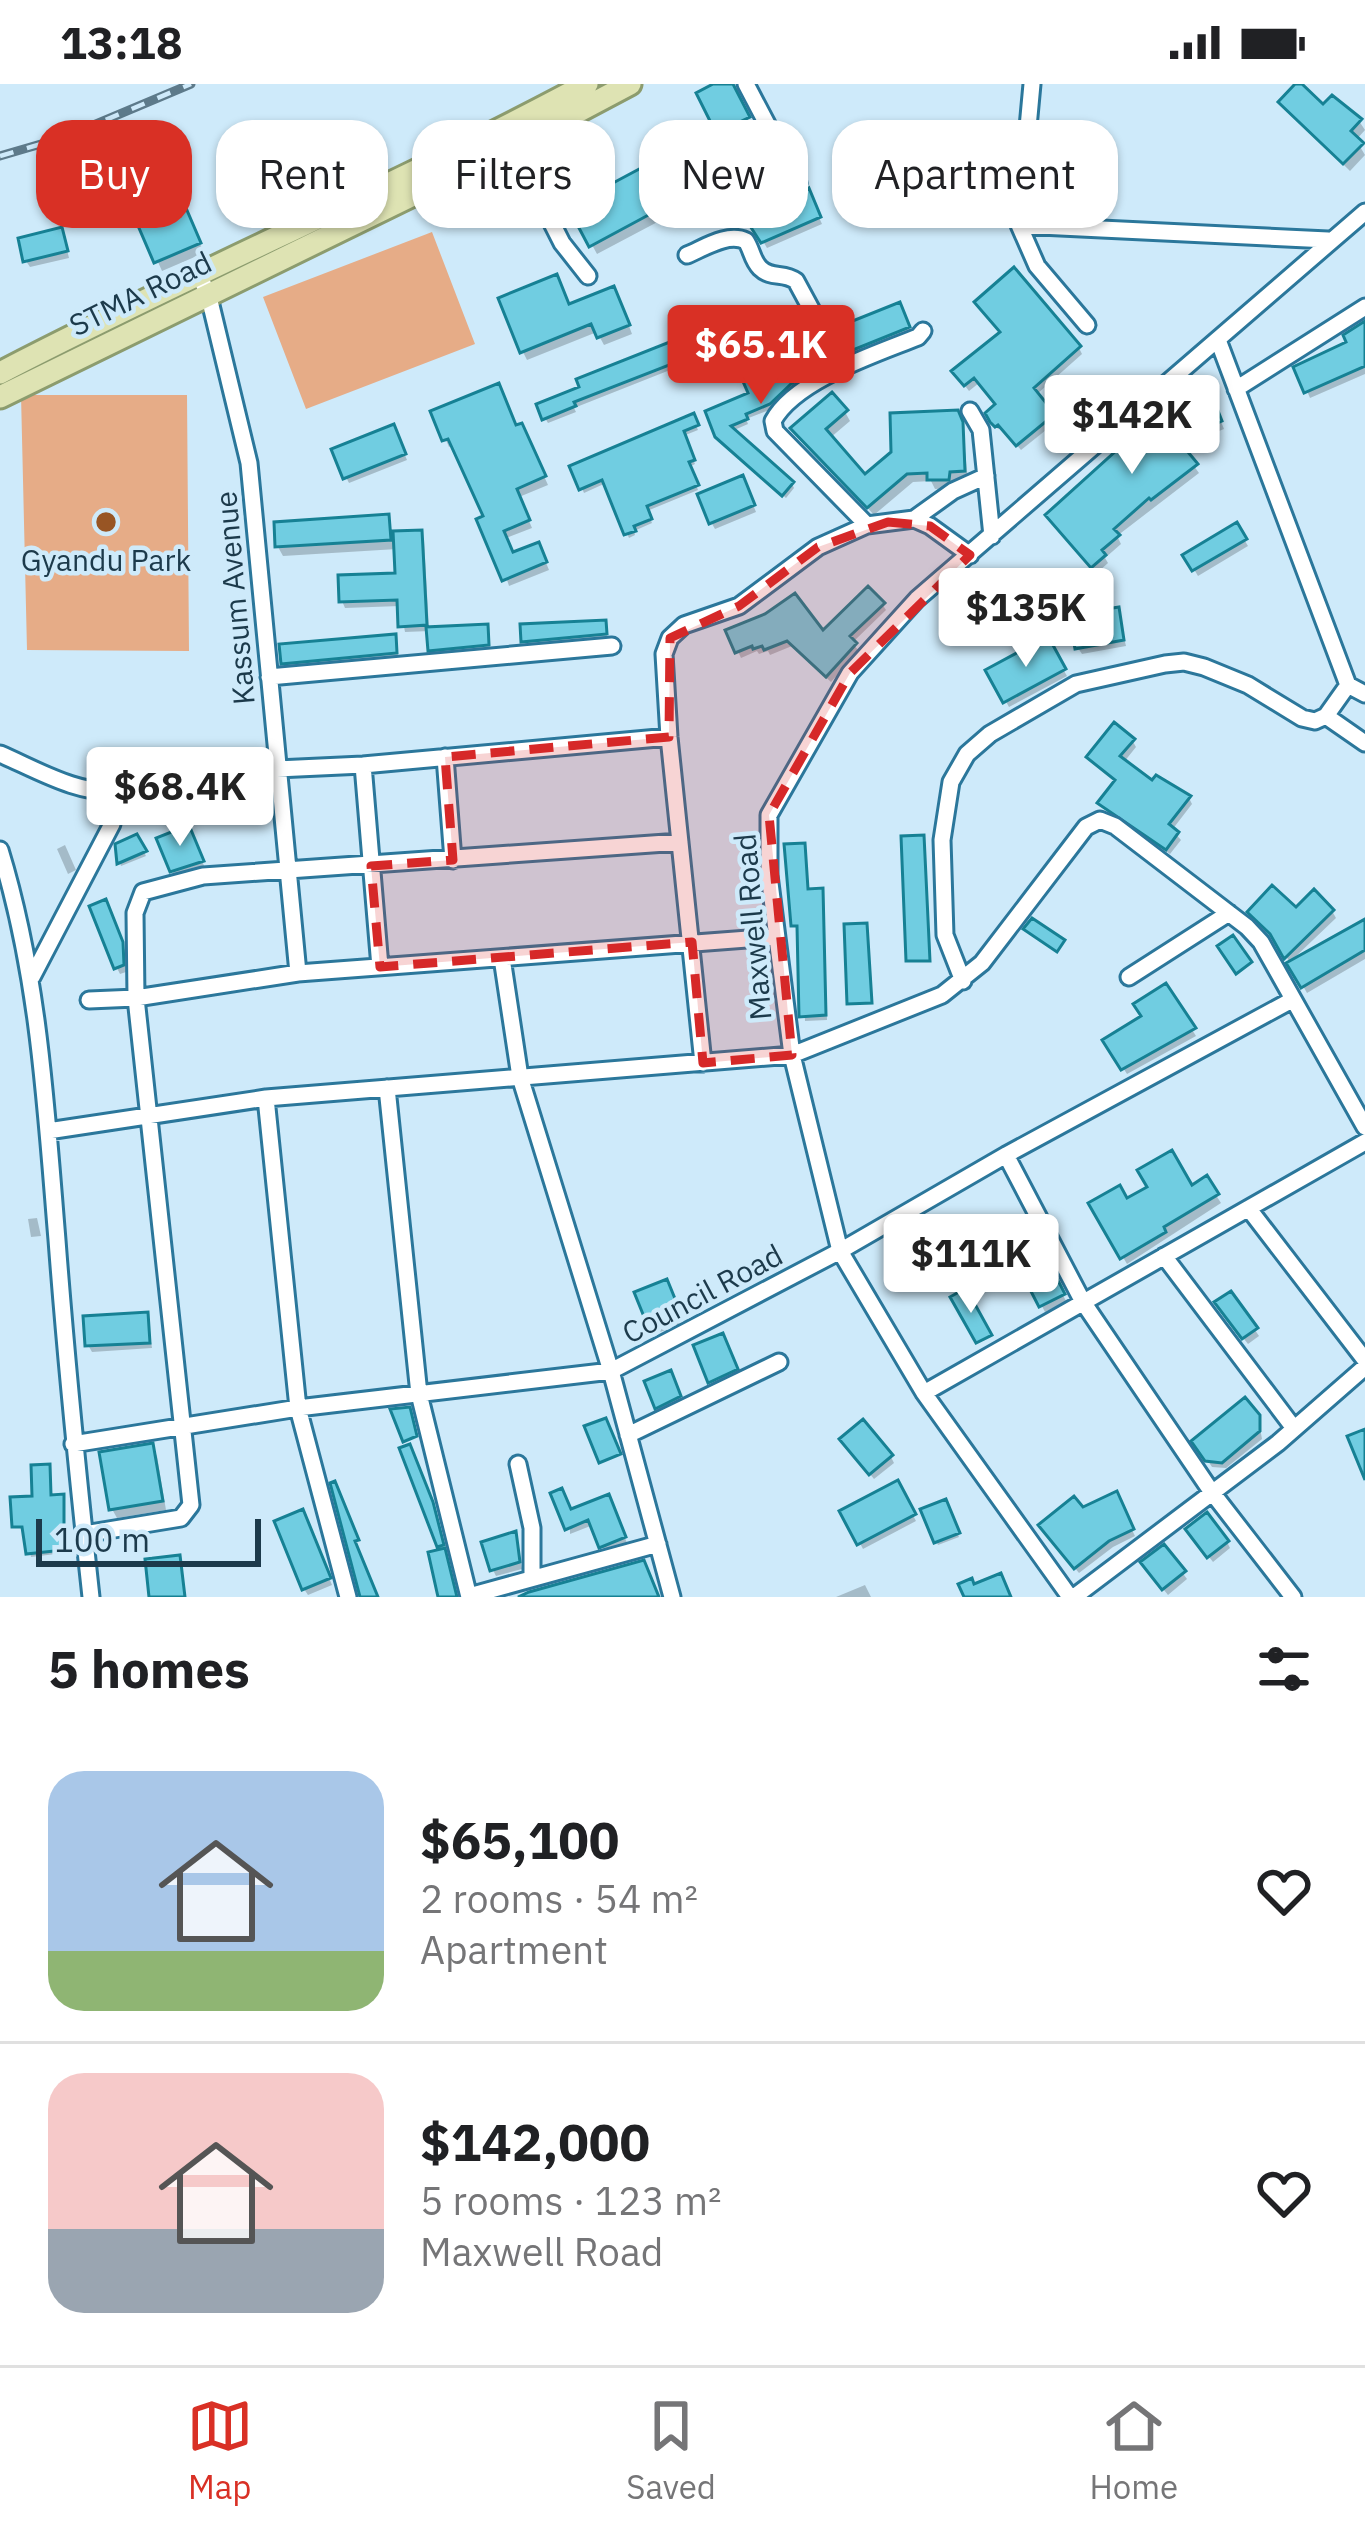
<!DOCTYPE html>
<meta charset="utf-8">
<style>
:root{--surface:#fff;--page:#f2f2f2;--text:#202124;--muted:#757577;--line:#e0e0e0;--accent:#d93025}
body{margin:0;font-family:"IBM Plex Sans",sans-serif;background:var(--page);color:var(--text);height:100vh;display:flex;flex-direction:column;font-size:45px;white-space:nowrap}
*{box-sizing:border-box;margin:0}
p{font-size:39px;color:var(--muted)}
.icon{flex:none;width:66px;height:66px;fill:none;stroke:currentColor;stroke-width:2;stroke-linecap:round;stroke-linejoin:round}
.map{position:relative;height:1513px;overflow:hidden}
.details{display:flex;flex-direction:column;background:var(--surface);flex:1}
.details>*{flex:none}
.guide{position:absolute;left:36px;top:36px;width:1293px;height:108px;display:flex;gap:24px}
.scale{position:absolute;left:36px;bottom:30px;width:225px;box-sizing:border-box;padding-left:12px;border:6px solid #1c3a4b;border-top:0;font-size:33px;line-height:42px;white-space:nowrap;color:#1c3a4b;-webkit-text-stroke:9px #ceeafa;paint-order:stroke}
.price{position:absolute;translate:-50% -102px;padding:0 27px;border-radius:12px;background:#fff;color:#222;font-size:39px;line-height:78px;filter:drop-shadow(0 3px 6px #0008)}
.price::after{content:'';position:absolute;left:50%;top:72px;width:36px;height:27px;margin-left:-18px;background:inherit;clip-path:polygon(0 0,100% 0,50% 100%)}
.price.active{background:var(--accent);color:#fff}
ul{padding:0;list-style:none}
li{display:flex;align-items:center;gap:36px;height:300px;padding:0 48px}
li+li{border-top:3px solid var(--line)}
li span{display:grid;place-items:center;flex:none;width:336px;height:240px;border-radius:36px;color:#555}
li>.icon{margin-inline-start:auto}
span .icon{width:144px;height:144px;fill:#fffc;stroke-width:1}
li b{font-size:51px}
h2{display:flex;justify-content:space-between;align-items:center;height:144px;padding:0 48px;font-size:51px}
.tag{padding:0 42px;border-radius:36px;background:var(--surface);box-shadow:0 3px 9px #0004;font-size:42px;line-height:108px}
.tag.active{background:var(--accent);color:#fff}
.status{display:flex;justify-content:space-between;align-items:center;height:84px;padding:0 60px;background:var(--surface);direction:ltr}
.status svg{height:33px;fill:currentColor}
.tabs{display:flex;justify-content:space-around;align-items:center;height:168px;border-top:3px solid var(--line);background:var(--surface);font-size:33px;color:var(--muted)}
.tabs a{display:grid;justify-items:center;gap:6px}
.tabs .active{color:var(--accent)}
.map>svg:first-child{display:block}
</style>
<div class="status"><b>13:18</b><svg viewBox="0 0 49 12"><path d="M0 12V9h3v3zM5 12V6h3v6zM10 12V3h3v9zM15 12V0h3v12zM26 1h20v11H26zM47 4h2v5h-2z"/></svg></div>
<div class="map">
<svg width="1365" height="1513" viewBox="0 0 1365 1513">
<rect width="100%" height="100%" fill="#ceeafa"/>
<path fill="#e6ac87" d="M432,148L475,260L306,325L263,213Z
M21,311H187L189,567L27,566Z"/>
<path fill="#0003" d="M720,0H730L750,40L722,54L700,10Z
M1281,19L1323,24L1359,37L1365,46L1356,56L1365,71L1350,87Z
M945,44L944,75L918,77L916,73Z
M657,79L682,125L597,170L572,124Z
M178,108L204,169L162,187L131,117Z
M808,109L822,140L767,164L748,132Z
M64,153L69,174L30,183L26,177Z
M618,213L632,250L604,261L597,248L527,276L523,268L569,223Z
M899,221L910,247L853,270L839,245Z
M1365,241V290L1310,314L1307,307Z
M1003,249L1079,264L1082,270L1036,311L1056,338L1021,366L1003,345H998L989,329L998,321L979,299L969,307L959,294Z
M706,252L713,269L574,324L576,328L548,339L545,334L540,322Z
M811,265L819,288L793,304L772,325L746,335L748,340L732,347L792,400L794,404L786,414L718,352L752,311Z
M1210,310L1224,345L1180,363L1199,389L1117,452L1121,460L1105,474L1108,479L1097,489L1052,439Z
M845,328L850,337L830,354L864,394L962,338L968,396L954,397L953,404L935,405L931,397L913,398L874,431L794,344Z
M434,329L516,345L525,350L548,401L519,413L532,444L506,454L513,472L542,469L549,486L509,502L487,433L454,361L449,363Z
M692,333L698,346L683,352L695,380L689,383L698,406L647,427L652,439L634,447L635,451L629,454L606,399L584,409L573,383Z
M396,350L407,376L349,399L346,393Z
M745,401L756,428L715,445L711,438Z
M387,433L393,450L420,449L424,455L429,546L486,543L491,567L434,572L430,547L405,548L400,522L345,524L342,517L398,492L397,465L283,472L278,463Z
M1236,442L1248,462L1198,492L1186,472Z
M882,520L886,526L852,559L859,567L831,598L792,562L770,571L768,567L759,570L757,567L741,574L729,548L822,551Z
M1117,526L1126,562L1082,570L1078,564Z
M604,539L608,556L528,564L524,557Z
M394,554L399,575L287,585L284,579Z
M1046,556L1067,592L1009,623L989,587Z
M1132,656L1136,663L1124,678L1153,700L1189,714L1192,720L1172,746L1181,756L1170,770L1101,719L1117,698L1089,673Z
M191,751L205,784L176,793L172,787Z
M136,754L146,772L121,782L120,779Z
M65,761L76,786L68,790L57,765Z
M804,762L809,808L822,807L824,812L827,936L805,937L800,846L794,841Z
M93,824L108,825L125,867L126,888L120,890L117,884Z
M1296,827H1332L1336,834L1291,877L1365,839V875L1307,909L1277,856Z
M1165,903L1196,952L1127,990L1106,957L1145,933Z
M1206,1096L1221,1119L1127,1180L1092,1120L1126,1118L1192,1105Z
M37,1134L41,1152L31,1153L28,1135Z
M1044,1175L1066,1217L1045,1228L1023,1185Z
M669,1205L683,1239L655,1250L651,1244Z
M1221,1225L1255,1246L1259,1252L1248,1260Z
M147,1232L152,1264L92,1268L88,1261Z
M725,1259L739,1292L715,1303L711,1297Z
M670,1290L681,1316L660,1326L648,1299Z
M1258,1333L1262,1355L1226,1384L1212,1383L1195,1357Z
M846,1361L891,1373L894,1379L874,1395Z
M152,1363L157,1372L166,1426L117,1434L112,1425Z
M896,1400L916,1437L863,1465L844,1428Z
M1115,1411L1135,1452L1113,1463L1079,1489L1045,1448Z
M62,1413L64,1469L31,1473L26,1445L15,1443L51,1414Z
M611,1419L627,1459L605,1468L593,1441L570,1450V1429Z
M945,1419L959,1453L938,1461L924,1427Z
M305,1435L332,1501L308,1511L304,1505Z
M515,1451L522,1485L496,1492L493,1486Z
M1192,1451L1227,1458L1230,1464L1213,1478Z
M1164,1464L1187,1495L1168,1511L1147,1485Z
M865,1501L871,1513H836Z"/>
<path fill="#70cde1" stroke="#168194" stroke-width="3" d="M713,0H733L750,33L716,49L696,9Z
M1295,0H1302L1323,20L1332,11L1362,35L1351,47L1364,59L1343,80L1278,18Z
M908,41H947L943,73L913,74Z
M658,75L680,114L589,163L568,123Z
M174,96L201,159L154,179L127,116Z
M809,104L821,133L761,159L743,131L793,110H802Z
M62,143L68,167L23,178L18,154Z
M1014,183L1081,262L1034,304L1055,330L1016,362L998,341L995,343L990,338L985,329L995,320L974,294L964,302L951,287L1000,248L974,218Z
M557,190L569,220L614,202L630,241L597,254L591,240L520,269L498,214Z
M900,218L910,243L848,268L835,244Z
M1365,237V282L1304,309L1293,283L1346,258L1343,251Z
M705,244L713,264L574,318L576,322L542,336L536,320L579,303L576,295Z
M810,257L819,283L791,300L770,320L746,330L748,335L731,342L794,398L782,412L715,353L705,327L748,309L738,286Z
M499,299L516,341L522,339L546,392L517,405L530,436L504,447L513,468L539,458L547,478L502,497L476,435L483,432L448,355L442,357L430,327Z
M1207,299L1222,337L1178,356L1198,380L1151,416L1149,414L1114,445L1120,451L1102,466L1106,471L1091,484L1045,431L1148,338L1155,347L1181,327L1175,312Z
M832,308L848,326L826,345L865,390L891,368L890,329L958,326L963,338L965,387L950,388L949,396H927V389L907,390L867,424L790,344Z
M694,329L699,341L684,347L695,376L689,378L699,401L647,422L652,435L634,442L636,447L624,451L602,396L579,406L569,382Z
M394,340L406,370L343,395L331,365Z
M743,391L755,421L709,440L697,410Z
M389,430L391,456L275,463L274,438Z
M1237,438L1247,455L1192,487L1182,471Z
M422,446L427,541L398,543L397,516L339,518L338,491L395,489L393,447Z
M868,502L885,519L850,552L857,559L826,593L787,557L764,566L762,562L753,565L752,562L735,569L725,546L765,530L795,509L823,546Z
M1119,523L1124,556L1075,565L1069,531Z
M606,536L607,550L521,558L520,540Z
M488,540L489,561L428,567L426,543Z
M396,550L397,569L281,580L279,560Z
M1048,552L1066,585L1003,619L985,586Z
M1114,638L1135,655L1120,672L1152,696L1156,691L1191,712L1169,740L1179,748L1166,766L1097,719L1115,696L1086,673Z
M189,741L204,777L170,788L156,754Z
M137,750L147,767L117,780L115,760Z
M924,751L930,877H906L901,752Z
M805,759L808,805L823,804L826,931L799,933L797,842H791L784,760Z
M1272,801L1296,823L1314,805L1334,826L1284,875L1270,850L1247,828Z
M106,815L123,858L124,881L114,885L89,822Z
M1032,834L1065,856L1057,868L1023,845Z
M1365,835V866L1301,904L1286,879Z
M867,839L872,919L847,920L844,840Z
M1233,851L1252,878L1236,890L1217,862Z
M1166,899L1196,944L1121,986L1102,956L1141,932L1133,920Z
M1172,1066L1192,1101L1207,1091L1219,1110L1164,1143L1166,1148L1120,1175L1088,1119L1120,1101L1127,1114L1147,1103L1137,1086Z
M1045,1171L1065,1210L1039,1223L1019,1184Z
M667,1195L682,1232L649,1245L634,1208Z
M966,1204L992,1251L976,1259L950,1213Z
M1231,1207L1258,1244L1242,1255L1214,1218Z
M148,1228L150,1259L85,1262L83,1232Z
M723,1249L738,1285L708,1299L693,1261Z
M671,1286L681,1312L655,1325L644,1297Z
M1245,1313L1260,1331V1347L1222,1379L1205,1377L1191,1357Z
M410,1323L417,1352L403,1358L390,1325Z
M606,1334L621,1370L599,1379L584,1342Z
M863,1335L893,1371L869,1391L839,1355Z
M1365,1345V1396L1347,1352Z
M153,1359L163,1417L109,1426L99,1368Z
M410,1360L433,1418L444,1461L437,1463L399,1364Z
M50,1380L51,1411L64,1410V1466L26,1470L22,1443H12L10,1413L32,1412L31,1381Z
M898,1396L916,1430L857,1461L839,1427Z
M335,1397L359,1456L355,1457L378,1513H360L330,1399Z
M562,1404L571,1425L609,1410L626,1453L599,1464L588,1436L565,1446L550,1409Z
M1117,1407L1134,1445L1109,1457L1074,1485L1038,1441L1074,1412L1083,1423Z
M946,1415L960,1449L934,1459L920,1425Z
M303,1425L331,1494L302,1506L274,1437Z
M1207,1428L1229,1457L1207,1474L1185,1445Z
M516,1447L520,1478L490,1487L481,1458Z
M1164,1460L1186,1487L1162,1506L1140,1478Z
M445,1464L457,1513H438L428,1468Z
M180,1471L185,1513H149L145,1475Z
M644,1476L659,1513H518L529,1508Z
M1001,1489L1011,1513H964L958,1500L972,1494L974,1500Z"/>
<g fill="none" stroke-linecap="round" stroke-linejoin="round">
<defs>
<path id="minor" d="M746,0L798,99
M1032,0L1019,141L1037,182L1087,241
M513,62L562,159L588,192
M912,95L1019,112
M1019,141L1328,156
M687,171C704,164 728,148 746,157C752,166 752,176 760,184C771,195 784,188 796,197L843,284
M197,188L208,209L249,379L298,889
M1218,256L1348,601L1365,610
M1236,305L1365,223
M970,327L981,346L992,452
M914,435L953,407L986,392
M867,441L775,347L773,337C795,296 876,270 918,253L923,247
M269,593L612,562
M1326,632L1365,659
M0,670C37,686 80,712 121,707C137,705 154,699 169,695
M445,673L453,776
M363,681L380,883
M277,685L363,681L669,653
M0,766C39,893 46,1024 57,1156C66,1275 78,1394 91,1513
M502,874L520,993L611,1287L672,1513
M32,893L112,740
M1129,893L1229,829
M963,897L945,851L942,756L951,698L967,670L990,650L1076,600L1165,580L1184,578L1204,583L1248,601L1302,634L1315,637L1326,632L1348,601
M89,916L136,914L298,889L775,853
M703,979L669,653L664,570L670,554L684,541L739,522L818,463L867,441L914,435L930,442L970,471
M387,1004L419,1310L469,1513
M266,1014L298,1324L348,1513
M48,1047L266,1014L792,971L942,911L982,879L1086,743L1100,736L1115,742L1247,843L1261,858L1365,1043
M1006,1071L1083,1218L1211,1407L1293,1513
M1249,1125L1365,1276
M1164,1172L1293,1343
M924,1309L1365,1058
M628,1351L779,1278
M73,1360L298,1324L611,1287L840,1167L1006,1071L1292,916
M518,1380L532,1444V1493
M84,1450L181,1434L191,1421L136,914L135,829L143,808L203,792L680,758
M469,1512L658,1460
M1070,1513L924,1309L840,1167L792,971L769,791V731L850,589L917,515L1365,128
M1074,1513L1278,1359L1365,1283"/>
<path id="major" d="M0,289C193,188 395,103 587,0
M0,313L513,62L630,0"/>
</defs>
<use href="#minor" stroke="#2b779b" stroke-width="21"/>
<use href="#major" stroke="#8c9c6e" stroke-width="27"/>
<use href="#minor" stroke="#fff" stroke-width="15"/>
<use href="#major" stroke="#dee3b3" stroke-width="21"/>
<defs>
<path id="rail" d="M0,72L65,53L191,0"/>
</defs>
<use href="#rail" stroke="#5d7a8a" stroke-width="9"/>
<use href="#rail" stroke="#ceeafa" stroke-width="4.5" stroke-dasharray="14" stroke-linecap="butt"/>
</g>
<path fill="#d62828" fill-opacity="0.2" stroke="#d62828" stroke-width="9" stroke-dasharray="24 15" stroke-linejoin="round" d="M888,438L930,442L970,471L850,589L769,731L792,971L703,979L692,858L380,883L371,782L453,776L445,673L669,653L670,554L739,522L818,463Z"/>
<circle fill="#985524" stroke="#ceeafa" stroke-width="4.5" cx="106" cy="438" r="12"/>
<g text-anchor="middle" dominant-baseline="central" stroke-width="9" stroke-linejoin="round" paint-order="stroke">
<g font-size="30" fill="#1c3a4b" stroke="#ceeafa">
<text transform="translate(140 209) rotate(-26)">STMA Road</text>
<text transform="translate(234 514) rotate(-95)">Kassum Avenue</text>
<text transform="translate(752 843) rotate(-95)">Maxwell Road</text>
<text transform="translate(702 1209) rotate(-28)">Council Road</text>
</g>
<g font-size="30" fill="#1c3a4b" stroke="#ceeafa">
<text x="106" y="475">Gyandu Park</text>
</g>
</g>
</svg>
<div class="scale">100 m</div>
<b class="price active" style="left:761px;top:323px">$65.1K</b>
<b class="price" style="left:1132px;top:393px">$142K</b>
<b class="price" style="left:1026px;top:586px">$135K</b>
<b class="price" style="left:180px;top:765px">$68.4K</b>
<b class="price" style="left:971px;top:1232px">$111K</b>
<div class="guide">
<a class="tag active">Buy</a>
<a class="tag">Rent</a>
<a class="tag">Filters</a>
<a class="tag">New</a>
<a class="tag">Apartment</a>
</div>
</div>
<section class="details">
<h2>5 homes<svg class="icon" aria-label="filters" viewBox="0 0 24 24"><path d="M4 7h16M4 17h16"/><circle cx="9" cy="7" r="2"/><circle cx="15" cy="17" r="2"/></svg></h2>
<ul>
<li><span style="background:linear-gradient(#a9c7e8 75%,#8fb573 0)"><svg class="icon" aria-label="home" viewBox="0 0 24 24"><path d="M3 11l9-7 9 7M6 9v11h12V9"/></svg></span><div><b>$65,100</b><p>2 rooms · 54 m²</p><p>Apartment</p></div><svg class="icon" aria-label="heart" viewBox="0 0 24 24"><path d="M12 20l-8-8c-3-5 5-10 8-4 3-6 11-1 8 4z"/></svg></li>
<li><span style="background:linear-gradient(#f6c9c9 65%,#9aa5b1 0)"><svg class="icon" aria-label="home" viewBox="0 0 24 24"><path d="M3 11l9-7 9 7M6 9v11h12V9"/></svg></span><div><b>$142,000</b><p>5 rooms · 123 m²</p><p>Maxwell Road</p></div><svg class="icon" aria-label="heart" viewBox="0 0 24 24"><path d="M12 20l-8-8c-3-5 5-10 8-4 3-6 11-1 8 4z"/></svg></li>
</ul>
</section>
<nav class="tabs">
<a class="active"><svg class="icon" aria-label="map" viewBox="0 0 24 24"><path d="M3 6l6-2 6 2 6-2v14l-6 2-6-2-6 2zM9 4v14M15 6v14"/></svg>Map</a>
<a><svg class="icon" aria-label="saved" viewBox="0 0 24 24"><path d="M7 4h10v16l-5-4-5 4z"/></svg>Saved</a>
<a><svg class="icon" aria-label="home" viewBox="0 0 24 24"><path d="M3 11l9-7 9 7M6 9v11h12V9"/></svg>Home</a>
</nav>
